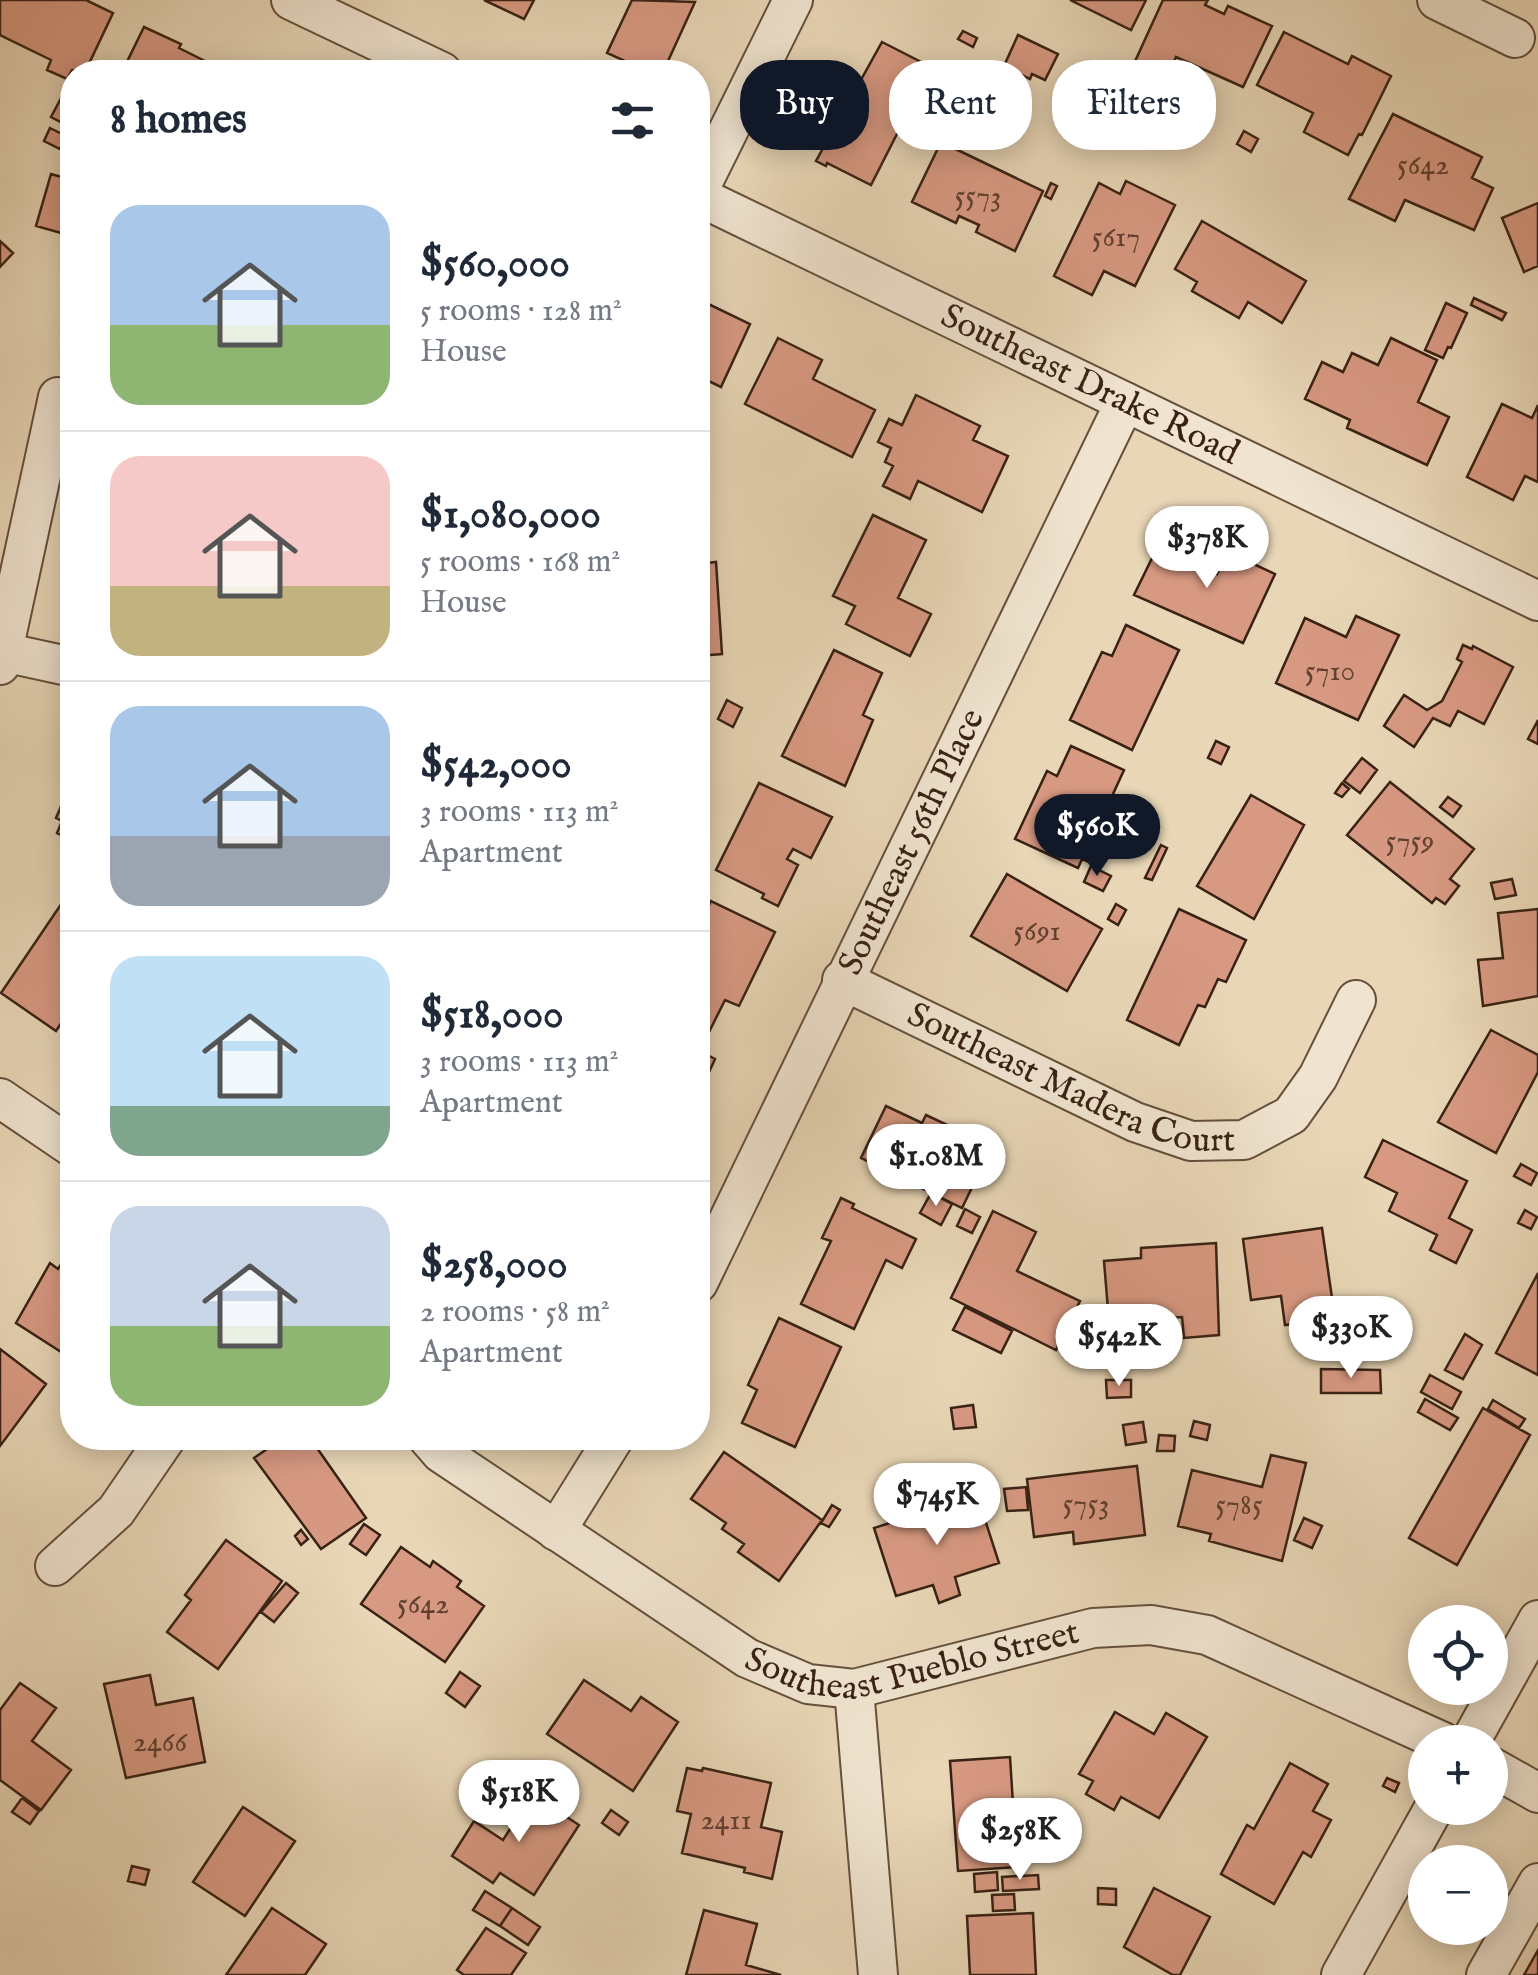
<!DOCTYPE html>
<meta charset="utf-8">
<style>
:root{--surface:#fff;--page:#f6f6f7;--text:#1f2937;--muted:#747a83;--line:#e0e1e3;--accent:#111827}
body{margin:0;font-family:"IM FELL English",serif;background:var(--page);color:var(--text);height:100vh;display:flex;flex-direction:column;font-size:38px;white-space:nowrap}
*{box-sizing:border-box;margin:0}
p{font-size:32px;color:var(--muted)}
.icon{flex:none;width:55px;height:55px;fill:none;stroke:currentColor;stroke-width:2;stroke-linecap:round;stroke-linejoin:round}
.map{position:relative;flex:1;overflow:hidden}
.sheet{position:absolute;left:60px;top:60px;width:650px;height:1390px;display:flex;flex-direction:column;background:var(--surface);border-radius:40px;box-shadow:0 5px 25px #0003}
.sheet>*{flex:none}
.guide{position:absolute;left:740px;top:60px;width:648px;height:90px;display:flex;gap:20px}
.tools{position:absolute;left:1408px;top:1605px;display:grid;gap:20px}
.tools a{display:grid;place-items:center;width:100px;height:100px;border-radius:50%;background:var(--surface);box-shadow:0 5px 25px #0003;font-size:50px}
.price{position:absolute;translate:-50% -85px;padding:0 22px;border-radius:35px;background:#fff;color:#222;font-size:32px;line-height:65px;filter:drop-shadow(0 2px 5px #0008)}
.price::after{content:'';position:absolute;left:50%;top:60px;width:30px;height:22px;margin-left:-15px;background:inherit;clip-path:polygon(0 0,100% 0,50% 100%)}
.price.on{background:var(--accent);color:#fff}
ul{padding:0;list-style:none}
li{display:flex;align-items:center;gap:30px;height:250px;padding:0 50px}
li+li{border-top:2px solid var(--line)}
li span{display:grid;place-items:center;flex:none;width:280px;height:200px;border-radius:30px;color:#555}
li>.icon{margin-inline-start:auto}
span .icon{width:120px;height:120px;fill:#fffc;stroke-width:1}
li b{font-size:42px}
h2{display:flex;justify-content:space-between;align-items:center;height:120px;padding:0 50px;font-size:42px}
.tag{padding:0 35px;border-radius:40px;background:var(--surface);box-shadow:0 5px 25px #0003;font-size:35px;line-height:90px}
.tag.on{background:var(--accent);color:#fff}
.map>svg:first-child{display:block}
</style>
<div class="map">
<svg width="1538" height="1975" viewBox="0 0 1538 1975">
<rect width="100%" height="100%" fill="#e8d6b6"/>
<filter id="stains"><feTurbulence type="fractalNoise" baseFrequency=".002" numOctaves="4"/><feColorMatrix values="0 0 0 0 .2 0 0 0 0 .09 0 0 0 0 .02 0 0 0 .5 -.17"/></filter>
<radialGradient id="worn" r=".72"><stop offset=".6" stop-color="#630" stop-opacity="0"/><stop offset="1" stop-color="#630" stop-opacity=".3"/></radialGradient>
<path fill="#d89982" stroke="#392214" stroke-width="2.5" d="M0,0H86L113,13L85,72L72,70L67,79L47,70L51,60L0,35Z
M484,0H534L524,19Z
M632,0L695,2L663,72H649L607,53Z
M1070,0H1146L1131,30Z
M1163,0H1208L1205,5L1224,14L1228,6L1272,26L1243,87L1176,57L1165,83L1132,68Z
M144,27L181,44L179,48L207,62L203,72H122Z
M963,31L977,38L973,47L958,39Z
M1284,32L1348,64L1352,56L1391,76L1362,135L1359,134L1348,155L1304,132L1313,113L1257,85Z
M1018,35L1058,54L1045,80L1032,74L1030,79L1004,66Z
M882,42L931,67L871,185L827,163L826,166L816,161Z
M983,64L1010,76L1003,93L976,81Z
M66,89L72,92V128L51,117Z
M1393,114L1482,157L1472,178L1493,188L1474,230L1405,200L1395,221L1349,199Z
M50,128L66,136L60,149L44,141Z
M1244,131L1258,139L1251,152L1237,144Z
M941,142L1043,191L1015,251L976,232L979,225L959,216L956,223L912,202Z
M51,174L72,180V236L36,226Z
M1126,181L1175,205L1135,286L1104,271L1092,295L1054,276L1099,183L1120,194Z
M1051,183L1057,186L1051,199L1045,196Z
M1538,203V266L1524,272L1502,218Z
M1202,221L1306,281L1282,323L1248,302L1239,318L1192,291L1197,282L1175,269Z
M0,241L13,253L0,267Z
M1474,298L1506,313L1502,320L1471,305Z
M698,299L750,324L721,387L698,376Z
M1446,303L1467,313L1451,348L1448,347L1443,358L1425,350Z
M778,338L822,360L813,379L875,410L852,457L745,404Z
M1391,338L1437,360L1418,402L1449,417L1427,465L1347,428L1350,420L1305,399L1322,362L1343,372L1352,353L1378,365Z
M916,395L980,426L973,440L1008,456L982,512L918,481L910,499L883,486L893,466L885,462L891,448L878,442L889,419L902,425Z
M1502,404L1532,418L1538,405V482L1525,476L1513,500L1467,477Z
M873,515L926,540L898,598L931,614L910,656L846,624L855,606L833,596Z
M1158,546L1217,574L1228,552L1275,574L1243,643L1134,595Z
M716,562L722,654L698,656V564Z
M1356,616L1399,635L1358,720L1276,683L1305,618L1346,637Z
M1126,625L1179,650L1132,750L1070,720L1102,652L1112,656Z
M1463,645L1472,649L1473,646L1513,667L1484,724L1458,711L1450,726L1433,718L1414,747L1384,726L1404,695L1427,710L1442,701L1462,662L1457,659Z
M834,650L882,673L863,715L873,720L845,786L782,756Z
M727,700L742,708L733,727L718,719Z
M698,704L707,708L698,728Z
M1538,720V744L1528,739Z
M1216,741L1229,747L1221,764L1208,758Z
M1071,746L1124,770L1102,818L1116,825L1098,866L1082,859L1078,868L1015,839L1047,771L1057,776Z
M1362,758L1377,770L1360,793L1344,781Z
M1390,782L1474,849L1450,879L1459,886L1445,904L1436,898L1432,903L1347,835Z
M759,783L832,817L811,858L793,849L787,859L798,865L778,906L762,898L764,894L716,870Z
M1342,783L1349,789L1342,797L1335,793Z
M1251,795L1304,825L1254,919L1197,886Z
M1448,797L1461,806L1453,817L1440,807Z
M72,800V840L57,833L62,821L56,818L62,804L69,808Z
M1161,845L1167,848L1152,880L1145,878Z
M1091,866L1111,876L1103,891L1084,882Z
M1007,874L1102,929L1067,991L971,936Z
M1512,879L1516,895L1495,899L1491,883Z
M66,897L72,901V1007L56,1031L1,993Z
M711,901L775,932L739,1006L725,1000L707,1036L698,1031V929Z
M1116,904L1126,910L1118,925L1108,919Z
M1179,909L1246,940L1226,982L1218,979L1205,1007L1198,1005L1179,1045L1127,1020Z
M1538,909V996L1483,1006L1478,960L1503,958L1498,913Z
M1491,1030L1538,1055V1072L1496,1153L1438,1122Z
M698,1050L715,1059L698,1096Z
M886,1106L922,1123L926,1115L992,1146L962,1208L861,1158Z
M1383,1140L1467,1181L1449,1218L1472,1230L1456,1263L1430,1250L1437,1235L1389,1211L1397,1193L1365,1177Z
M1521,1164L1537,1173L1531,1185L1514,1176Z
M931,1193L952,1204L941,1225L920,1213Z
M841,1198L854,1204L852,1208L916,1239L902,1268L886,1260L854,1329L801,1304L831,1241L822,1238Z
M965,1209L980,1217L972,1233L957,1226Z
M1525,1210L1537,1217L1531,1229L1518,1223Z
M993,1211L1036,1232L1017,1271L1080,1301L1056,1350L951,1298Z
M1322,1228L1335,1319L1285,1325L1281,1296L1251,1300L1243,1239Z
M1216,1243L1219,1335L1184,1338L1182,1317L1109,1322L1104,1261L1141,1258V1248Z
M70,1251L72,1253V1359L16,1323L50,1263L58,1269Z
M1538,1273V1375L1496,1353Z
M965,1307L1012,1331L1001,1353L953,1330Z
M779,1318L841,1347L795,1447L742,1423L757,1390L748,1385Z
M1465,1334L1482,1345L1463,1379L1445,1370Z
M0,1349L46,1384L0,1446Z
M1321,1369L1380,1370L1381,1393H1321Z
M1430,1375L1461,1392L1452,1409L1421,1392Z
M1106,1380H1131V1397L1107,1398Z
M1425,1399L1458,1418L1450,1430L1418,1412Z
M1493,1400L1525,1419L1519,1428L1488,1409Z
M973,1405L976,1427L954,1429L951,1408Z
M1483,1408L1530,1435L1457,1565L1409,1538Z
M1194,1421L1210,1425L1207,1440L1190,1436Z
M1143,1422L1146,1442L1126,1445L1123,1425Z
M1159,1435L1175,1436L1174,1451H1157Z
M283,1438H310L366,1518L321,1549L254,1458Z
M724,1452L822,1520L779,1581L738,1552L744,1544L722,1529L726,1523L691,1499Z
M1271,1455L1306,1463L1282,1561L1209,1541L1211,1534L1178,1526L1192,1470L1262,1487Z
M1137,1466L1145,1535L1074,1544L1073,1532L1034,1537L1027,1479Z
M1026,1487L1028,1510L1007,1511L1004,1489Z
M977,1495L999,1563L955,1577L960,1595L939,1603L933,1585L896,1596L874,1528Z
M832,1505L840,1510L829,1527L821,1523Z
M1304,1518L1322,1526L1312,1548L1294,1540Z
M364,1524L380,1535L366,1555L350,1544Z
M301,1530L308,1539L301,1545L295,1536Z
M226,1540L282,1581L218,1669L167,1632L191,1600L185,1595Z
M401,1547L430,1567L433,1561L461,1581L457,1587L484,1606L445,1662L361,1604Z
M286,1583L298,1593L274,1622L261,1612Z
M460,1672L480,1686L465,1707L446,1693Z
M150,1675L156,1705L193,1698L205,1762L126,1778L104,1684Z
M584,1680L631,1711L641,1697L678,1722L633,1791L547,1734Z
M20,1683L56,1708L32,1741L71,1770L41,1810L0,1780V1710Z
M1115,1712L1154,1734L1166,1713L1207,1737L1159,1818L1121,1797L1114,1810L1086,1794L1093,1781L1079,1774Z
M1010,1757L1017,1867L958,1871L950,1761Z
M1290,1763L1328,1784L1313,1811L1331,1820L1311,1857L1303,1852L1274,1904L1221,1874L1247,1825L1254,1829Z
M687,1768L702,1771L703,1768L771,1783L761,1827L782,1832L772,1879L744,1872L745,1868L682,1853L691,1814L677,1811Z
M1387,1778L1399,1783L1395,1792L1383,1786Z
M526,1790L579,1825L534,1895L500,1873L493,1883L452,1856L474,1821L503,1840L512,1826L505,1823Z
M22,1798L39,1811L30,1824L12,1812Z
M243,1807L295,1841L245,1916L193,1882Z
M611,1810L628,1822L619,1835L602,1823Z
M132,1866L149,1870L145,1885L128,1881Z
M997,1872L998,1890L975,1892L974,1874Z
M1038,1875L1039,1889L1003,1891L1002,1877Z
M1098,1888L1116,1889V1905L1098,1904Z
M1154,1888L1210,1917L1180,1975H1173L1124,1947Z
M485,1891L512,1908L500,1926L473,1910Z
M1014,1894L1015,1910L993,1911L992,1895Z
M272,1908L326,1944L305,1975H226Z
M512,1908L540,1927L528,1945L500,1926Z
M704,1910L757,1924L746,1965L781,1975H686Z
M1033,1913L1036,1975H970L967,1916Z
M486,1928L526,1953L511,1975H464L457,1970Z
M1538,1950V1975H1524Z"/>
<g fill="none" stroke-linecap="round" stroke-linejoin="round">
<defs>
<g id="minor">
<path d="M291,0L442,72"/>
<path d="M1437,0L1515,38"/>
<path d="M698,192L793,0"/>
<path id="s1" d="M698,196L1538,601"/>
<path d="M3,652L72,667"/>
<path d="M0,665L58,397"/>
<path id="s2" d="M842,980L1135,1122L1191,1141L1244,1140L1291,1115L1318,1077L1356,1000"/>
<path d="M0,1098L72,1147"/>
<path id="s3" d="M698,1283L1125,402"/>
<path id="s4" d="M428,1438L441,1453L747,1658L808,1684L854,1689L1093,1628L1151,1625L1207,1635L1443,1742"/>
<path d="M556,1531L614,1438"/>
<path d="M55,1566L116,1511L166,1438"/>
<path d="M854,1689L878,1975"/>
<path d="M1470,1742L1538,1620"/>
<path d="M1490,1766L1538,1793"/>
<path d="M1341,1975L1434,1808"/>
<path d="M1486,1975L1538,1883"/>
</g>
</defs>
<use href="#minor" stroke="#654f3c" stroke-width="42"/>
<use href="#minor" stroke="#f0e4d0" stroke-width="38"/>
</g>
<g text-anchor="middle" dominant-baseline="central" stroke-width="10" stroke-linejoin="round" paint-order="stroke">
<g font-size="30" fill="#614030">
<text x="1423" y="166">5642</text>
<text x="978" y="197">5573</text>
<text x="1116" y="238">5617</text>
<text x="1330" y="672">5710</text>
<text x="1410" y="842">5759</text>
<text x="1037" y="932">5691</text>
<text x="1086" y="1505">5753</text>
<text x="1239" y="1506">5785</text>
<text x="423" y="1605">5642</text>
<text x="160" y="1743">2466</text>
<text x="726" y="1821">2411</text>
</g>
<g font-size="35" fill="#392214" stroke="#f0e4d0">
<text stroke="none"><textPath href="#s1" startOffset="435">Southeast Drake Road</textPath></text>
<text stroke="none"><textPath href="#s3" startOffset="490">Southeast 56th Place</textPath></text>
<text stroke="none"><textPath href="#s2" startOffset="252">Southeast Madera Court</textPath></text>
<text stroke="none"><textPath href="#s4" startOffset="560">Southeast Pueblo Street</textPath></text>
</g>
</g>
<rect width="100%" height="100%" filter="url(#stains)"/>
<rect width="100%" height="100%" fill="url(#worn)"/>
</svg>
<div class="tools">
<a><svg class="icon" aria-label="locate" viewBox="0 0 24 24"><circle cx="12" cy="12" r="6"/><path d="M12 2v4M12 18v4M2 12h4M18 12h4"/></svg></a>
<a>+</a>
<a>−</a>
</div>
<b class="price" style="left:1207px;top:591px">$378K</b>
<b class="price on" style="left:1097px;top:879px">$560K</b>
<b class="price" style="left:936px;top:1209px">$1.08M</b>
<b class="price" style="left:1351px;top:1381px">$330K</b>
<b class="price" style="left:1119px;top:1389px">$542K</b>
<b class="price" style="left:937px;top:1548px">$745K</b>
<b class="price" style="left:519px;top:1845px">$518K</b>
<b class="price" style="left:1020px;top:1883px">$258K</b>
<div class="guide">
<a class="tag on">Buy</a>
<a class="tag">Rent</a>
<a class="tag">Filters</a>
</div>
<section class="sheet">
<h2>8 homes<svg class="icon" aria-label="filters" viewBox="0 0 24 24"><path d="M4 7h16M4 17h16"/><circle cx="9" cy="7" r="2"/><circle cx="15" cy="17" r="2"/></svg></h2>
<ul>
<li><span style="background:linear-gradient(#a9c7e8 60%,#8fb573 0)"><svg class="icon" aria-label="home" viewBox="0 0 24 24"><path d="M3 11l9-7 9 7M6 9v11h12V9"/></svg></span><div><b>$560,000</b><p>5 rooms · 128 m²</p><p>House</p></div></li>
<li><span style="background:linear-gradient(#f6c9c9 65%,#c2b280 0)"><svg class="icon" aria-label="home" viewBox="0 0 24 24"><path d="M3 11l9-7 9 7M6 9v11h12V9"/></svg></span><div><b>$1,080,000</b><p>5 rooms · 168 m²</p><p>House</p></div></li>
<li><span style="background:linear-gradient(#a9c7e8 65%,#9aa5b1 0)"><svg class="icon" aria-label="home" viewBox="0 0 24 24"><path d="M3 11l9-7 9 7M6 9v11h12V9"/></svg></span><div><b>$542,000</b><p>3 rooms · 113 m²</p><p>Apartment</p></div></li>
<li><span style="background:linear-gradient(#bfe0f5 75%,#7fa58c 0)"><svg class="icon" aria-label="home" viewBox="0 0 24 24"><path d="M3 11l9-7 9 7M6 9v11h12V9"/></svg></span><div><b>$518,000</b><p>3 rooms · 113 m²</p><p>Apartment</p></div></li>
<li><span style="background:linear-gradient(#c9d6e8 60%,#8fb573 0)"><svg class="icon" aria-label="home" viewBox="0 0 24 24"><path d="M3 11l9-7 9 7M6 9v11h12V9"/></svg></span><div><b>$258,000</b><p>2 rooms · 58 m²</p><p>Apartment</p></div></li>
</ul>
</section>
</div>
